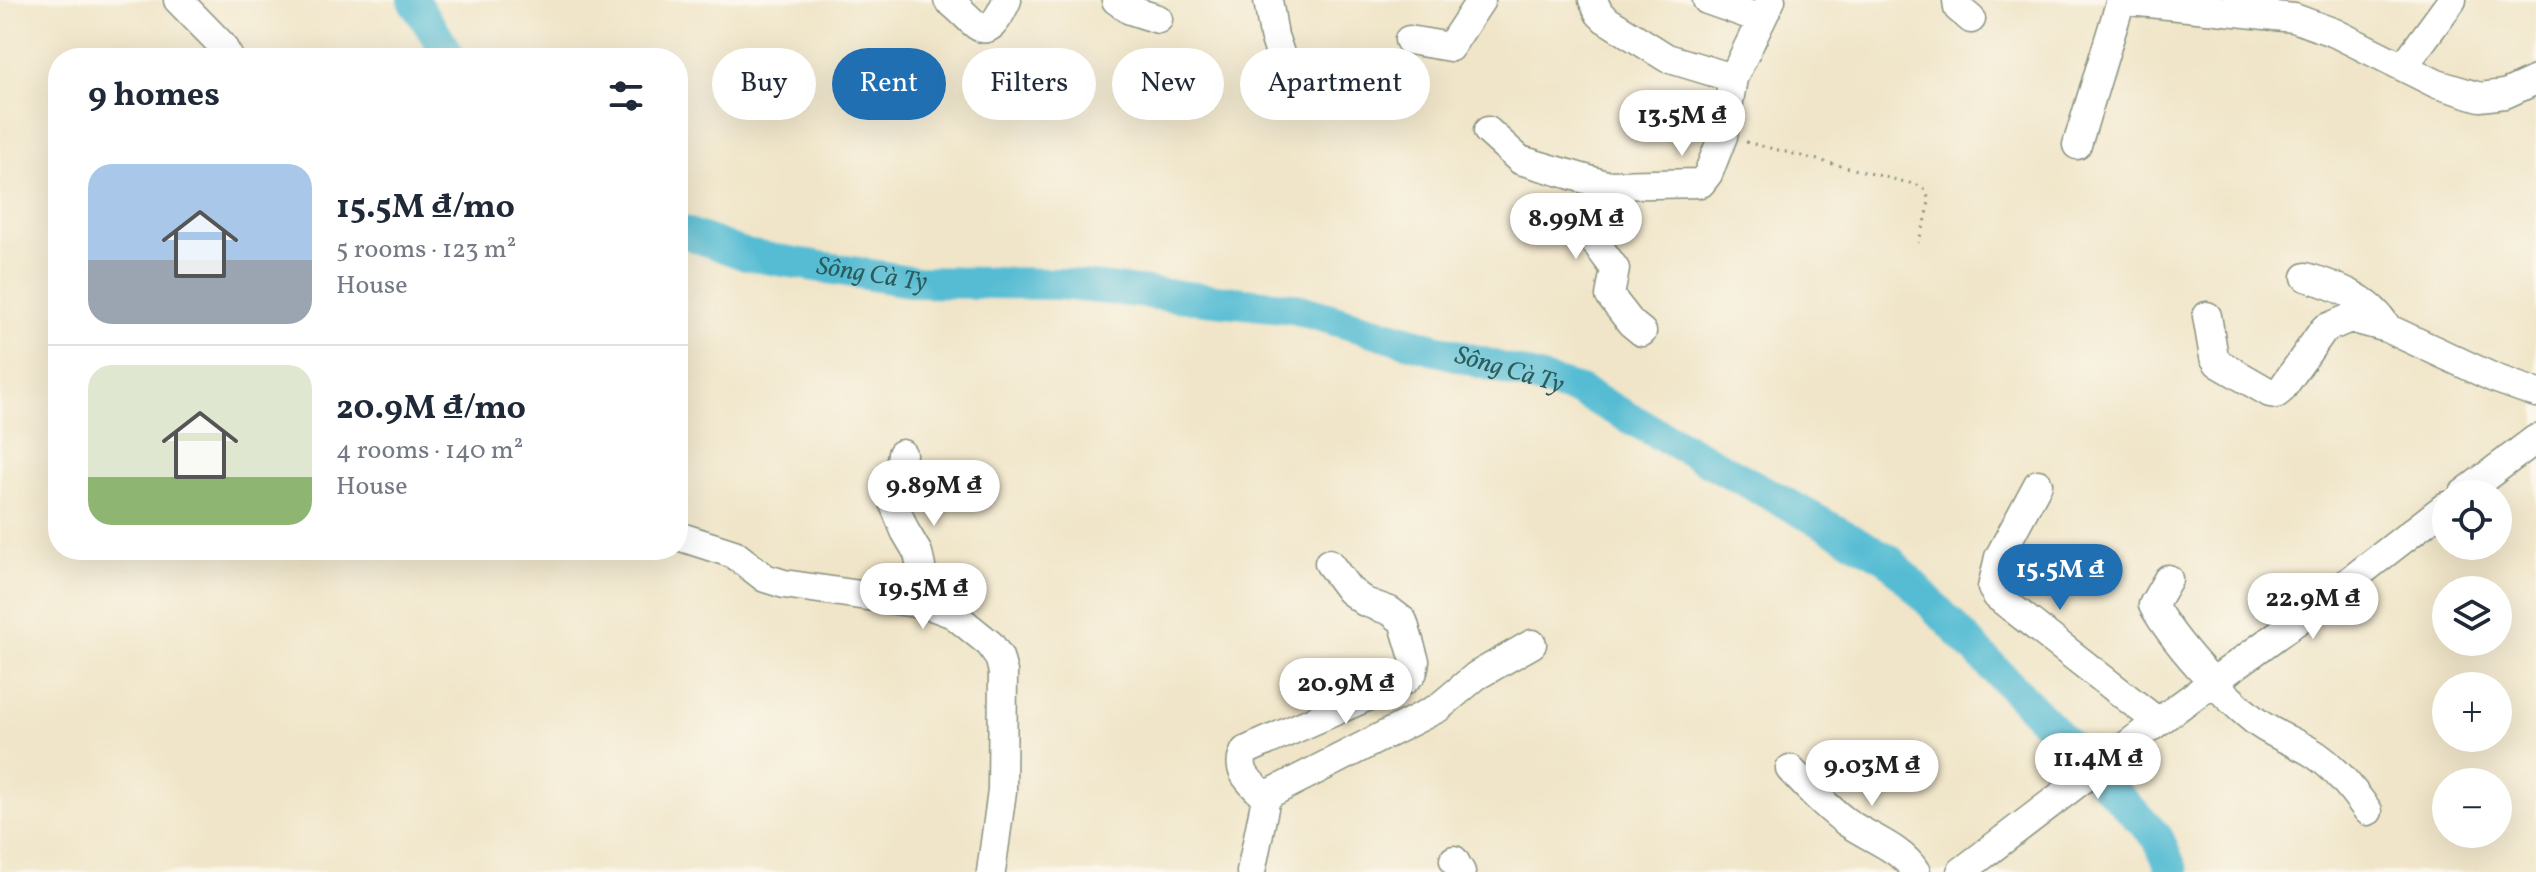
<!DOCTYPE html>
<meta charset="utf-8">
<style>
:root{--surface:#fff;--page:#f6f6f7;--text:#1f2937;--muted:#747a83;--line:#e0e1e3;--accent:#1f6fb2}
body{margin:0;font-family:Vollkorn,serif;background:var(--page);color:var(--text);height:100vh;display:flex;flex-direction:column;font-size:30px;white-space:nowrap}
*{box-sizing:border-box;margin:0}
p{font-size:26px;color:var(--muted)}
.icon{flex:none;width:44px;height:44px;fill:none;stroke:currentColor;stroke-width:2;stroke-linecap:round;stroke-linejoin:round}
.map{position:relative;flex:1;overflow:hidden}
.panel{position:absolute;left:48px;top:48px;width:640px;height:512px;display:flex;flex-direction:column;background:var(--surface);border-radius:32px;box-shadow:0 8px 32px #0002}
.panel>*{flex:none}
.top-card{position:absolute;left:712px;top:48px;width:760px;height:72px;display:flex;gap:16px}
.tools{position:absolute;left:2432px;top:480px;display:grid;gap:16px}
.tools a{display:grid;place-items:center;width:80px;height:80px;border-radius:50%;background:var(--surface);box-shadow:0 8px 32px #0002;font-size:40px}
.price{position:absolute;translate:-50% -68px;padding:0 18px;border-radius:28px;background:#fff;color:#222;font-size:26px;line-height:52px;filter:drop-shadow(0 2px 4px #0008)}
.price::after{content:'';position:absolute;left:50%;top:48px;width:24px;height:18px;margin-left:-12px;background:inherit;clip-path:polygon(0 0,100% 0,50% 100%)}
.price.on{background:var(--accent);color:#fff}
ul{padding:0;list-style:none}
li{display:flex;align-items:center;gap:24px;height:200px;padding:0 40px}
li+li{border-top:2px solid var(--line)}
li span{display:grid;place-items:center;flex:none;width:224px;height:160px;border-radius:24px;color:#555}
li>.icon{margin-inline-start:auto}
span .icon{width:96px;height:96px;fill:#fffc;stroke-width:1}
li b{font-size:34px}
h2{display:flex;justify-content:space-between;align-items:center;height:96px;padding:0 40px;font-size:34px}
.pill{padding:0 28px;border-radius:36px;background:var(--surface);box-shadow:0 8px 32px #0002;font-size:28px;line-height:72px}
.pill.on{background:var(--accent);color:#fff}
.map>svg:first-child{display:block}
</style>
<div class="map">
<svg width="2536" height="872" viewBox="0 0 2536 872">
<rect width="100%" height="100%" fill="#fbf7ec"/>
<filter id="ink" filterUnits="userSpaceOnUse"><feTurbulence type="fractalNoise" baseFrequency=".0125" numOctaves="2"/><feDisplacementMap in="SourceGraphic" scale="16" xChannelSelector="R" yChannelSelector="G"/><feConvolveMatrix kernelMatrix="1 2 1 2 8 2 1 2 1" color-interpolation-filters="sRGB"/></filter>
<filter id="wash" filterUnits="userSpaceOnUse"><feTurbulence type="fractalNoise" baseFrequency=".006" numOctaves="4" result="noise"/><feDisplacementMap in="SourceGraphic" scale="32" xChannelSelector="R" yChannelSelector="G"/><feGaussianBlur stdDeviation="1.8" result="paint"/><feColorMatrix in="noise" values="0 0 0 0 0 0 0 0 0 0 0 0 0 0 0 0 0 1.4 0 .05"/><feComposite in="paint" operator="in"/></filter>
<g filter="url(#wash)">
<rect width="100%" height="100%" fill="#f0e5c8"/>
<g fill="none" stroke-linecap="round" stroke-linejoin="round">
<g stroke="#55bcd3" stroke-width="32">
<path d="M413,0L451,58"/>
<path id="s1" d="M678,230L746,255L915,282L1060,284L1293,308L1580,391L1888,559L2158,838L2173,872"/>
</g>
</g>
</g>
<g filter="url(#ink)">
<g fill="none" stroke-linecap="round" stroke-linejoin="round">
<defs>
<path id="minor" d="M178,0L221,44L229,58
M948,0C978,22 984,51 1007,0
M1116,0L1130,10L1158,19
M1268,0L1274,36L1288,77
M1593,0L1599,13L1605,19L1667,58L1733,78
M1707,0L1761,19
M1957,0L1958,8L1971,19
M2120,0L2294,18L2335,33L2437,84L2480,97L2505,94L2536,80
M1409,40L1450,47L1481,0
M2403,67L2452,0
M1488,131L1520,160L1606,185L1701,183L1708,174L1723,136L1733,78L1771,0
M2077,145L2121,0
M1621,186L1590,220L1587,231L1615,269L1610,296L1631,323L1642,332
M2306,277C2336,286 2367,297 2385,324
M2207,316L2214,357L2218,363L2270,393L2276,394L2281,390L2324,329L2350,318L2387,328L2494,378L2536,393
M902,454L894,504L905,531L918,553L929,605
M2038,484L1999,557L1992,588L1997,596L2158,722
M2463,494L2536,439
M678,536L734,554L765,578L784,584L929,605L953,614L990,644L999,657L1003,672L1002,791L991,872
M2168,579L2153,605C2174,642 2220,693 2254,720C2270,733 2290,740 2308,750C2333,764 2352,789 2368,811
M1790,769C1807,787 1824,805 1845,821C1867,837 1902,848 1916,872
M1266,798C1252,783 1234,772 1245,751L1405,680L1413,672L1415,661L1403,621L1390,611L1365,602L1349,590L1329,563
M1454,860L1461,872
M1251,872L1266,798L1273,792L1438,708L1476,676L1532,644
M1961,872L2147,730L2320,604L2446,506"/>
</defs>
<use href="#minor" stroke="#88917e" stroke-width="31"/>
<path stroke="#88917e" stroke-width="3" stroke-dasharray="2 6" stroke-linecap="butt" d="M1746,142L1921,186C1937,199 1923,226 1918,243"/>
<use href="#minor" stroke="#fff" stroke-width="28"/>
</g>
</g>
<g text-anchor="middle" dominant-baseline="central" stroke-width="6" stroke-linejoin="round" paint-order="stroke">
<g font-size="26" font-style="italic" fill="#2c5d5c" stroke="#fbf7ec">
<text stroke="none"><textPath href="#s1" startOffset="200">Sông Cà Ty</textPath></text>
<text stroke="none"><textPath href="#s1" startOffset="848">Sông Cà Ty</textPath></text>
</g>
</g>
</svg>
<div class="tools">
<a><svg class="icon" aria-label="locate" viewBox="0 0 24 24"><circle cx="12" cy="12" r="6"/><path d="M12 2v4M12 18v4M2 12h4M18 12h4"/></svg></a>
<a><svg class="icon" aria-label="layers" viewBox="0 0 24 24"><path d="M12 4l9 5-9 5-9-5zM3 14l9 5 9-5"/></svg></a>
<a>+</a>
<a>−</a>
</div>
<b class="price" style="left:1682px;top:158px">13.5M ₫</b>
<b class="price" style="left:1576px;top:261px">8.99M ₫</b>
<b class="price" style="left:934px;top:528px">9.89M ₫</b>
<b class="price on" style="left:2060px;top:612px">15.5M ₫</b>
<b class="price" style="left:923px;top:631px">19.5M ₫</b>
<b class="price" style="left:2313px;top:641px">22.9M ₫</b>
<b class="price" style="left:1346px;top:726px">20.9M ₫</b>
<b class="price" style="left:2098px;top:801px">11.4M ₫</b>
<b class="price" style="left:1872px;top:808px">9.03M ₫</b>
<div class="top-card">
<a class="pill">Buy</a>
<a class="pill on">Rent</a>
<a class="pill">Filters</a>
<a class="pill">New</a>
<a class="pill">Apartment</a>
</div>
<section class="panel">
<h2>9 homes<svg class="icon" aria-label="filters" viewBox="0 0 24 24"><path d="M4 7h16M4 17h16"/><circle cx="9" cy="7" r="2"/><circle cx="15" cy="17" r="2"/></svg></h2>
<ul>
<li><span style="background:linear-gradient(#a9c7e8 60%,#9aa5b1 0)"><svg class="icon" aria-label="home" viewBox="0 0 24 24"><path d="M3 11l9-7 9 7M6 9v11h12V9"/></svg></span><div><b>15.5M ₫/mo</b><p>5 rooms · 123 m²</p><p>House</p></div></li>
<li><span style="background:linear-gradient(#dfe7d0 70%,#8fb573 0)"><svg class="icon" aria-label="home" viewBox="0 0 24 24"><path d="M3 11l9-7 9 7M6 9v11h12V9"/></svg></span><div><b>20.9M ₫/mo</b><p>4 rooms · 140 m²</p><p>House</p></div></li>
</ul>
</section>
</div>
